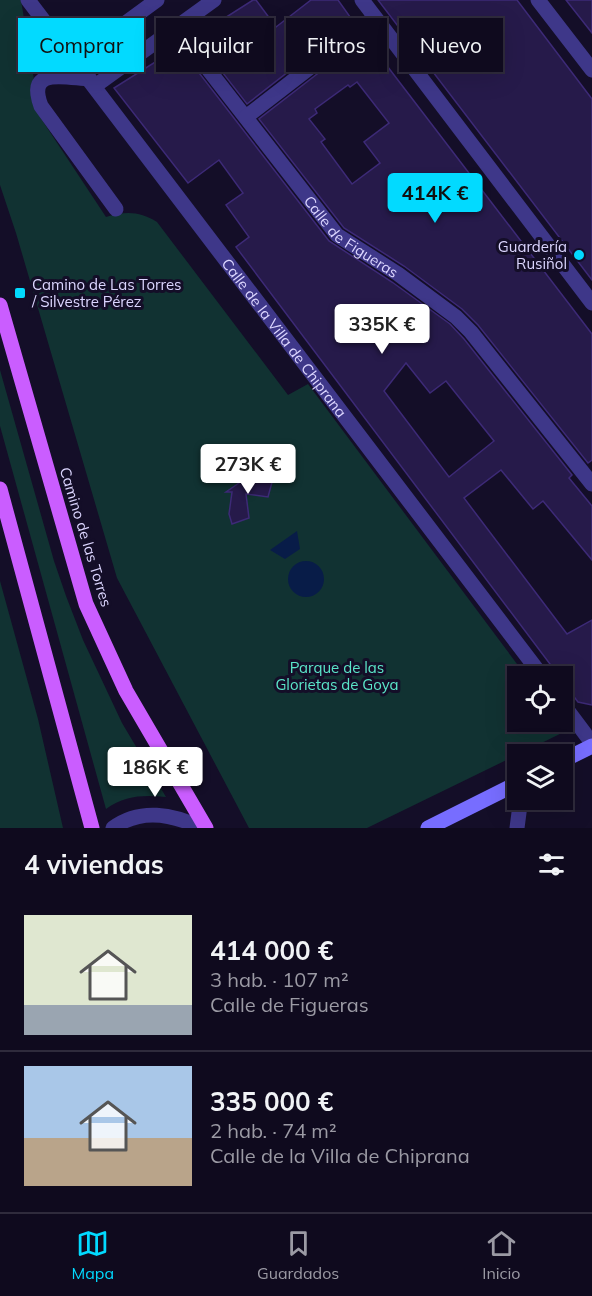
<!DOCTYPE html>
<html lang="es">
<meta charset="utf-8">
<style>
:root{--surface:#0f0a1e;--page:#181327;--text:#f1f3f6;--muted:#9b9aa4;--line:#2f2b3c;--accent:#02daff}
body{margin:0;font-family:Mulish,sans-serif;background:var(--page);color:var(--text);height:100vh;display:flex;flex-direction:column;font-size:22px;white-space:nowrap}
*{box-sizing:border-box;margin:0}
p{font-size:20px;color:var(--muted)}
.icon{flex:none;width:33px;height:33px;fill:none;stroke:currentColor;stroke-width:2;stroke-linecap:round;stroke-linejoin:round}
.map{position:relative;height:828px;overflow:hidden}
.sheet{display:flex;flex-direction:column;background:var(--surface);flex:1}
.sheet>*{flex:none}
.banner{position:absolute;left:18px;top:18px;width:556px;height:54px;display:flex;gap:12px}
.fabs{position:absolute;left:507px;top:666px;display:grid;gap:12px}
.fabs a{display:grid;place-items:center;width:66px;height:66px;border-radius:0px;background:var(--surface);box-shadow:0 6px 24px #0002,0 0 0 2px var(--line);font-size:30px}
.price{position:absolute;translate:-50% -51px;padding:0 14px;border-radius:6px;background:#fff;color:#222;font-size:20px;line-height:39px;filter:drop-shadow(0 2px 3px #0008)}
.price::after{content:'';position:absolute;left:50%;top:36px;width:18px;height:14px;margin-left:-9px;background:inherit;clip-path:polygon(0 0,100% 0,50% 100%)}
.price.selected{background:var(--accent);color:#111}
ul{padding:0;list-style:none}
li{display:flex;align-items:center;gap:18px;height:150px;padding:0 24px}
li+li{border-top:2px solid var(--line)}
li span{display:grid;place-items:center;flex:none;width:168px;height:120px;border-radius:0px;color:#555}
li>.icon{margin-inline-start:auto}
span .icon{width:72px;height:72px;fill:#fffc;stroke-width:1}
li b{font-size:26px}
h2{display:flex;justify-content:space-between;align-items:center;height:72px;padding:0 24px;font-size:26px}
.pill{padding:0 21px;border-radius:0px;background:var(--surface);box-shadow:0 6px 24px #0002,0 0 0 2px var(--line);font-size:21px;line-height:54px}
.pill.selected{background:var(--accent);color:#111}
.menu{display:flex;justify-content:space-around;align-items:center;height:84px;border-top:2px solid var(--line);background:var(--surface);font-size:16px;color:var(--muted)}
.menu a{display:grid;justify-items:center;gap:3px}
.menu .selected{color:var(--accent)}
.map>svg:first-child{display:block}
</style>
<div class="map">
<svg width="592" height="828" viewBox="0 0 592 828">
<rect width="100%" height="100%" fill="#140e28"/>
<path fill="#113232" d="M0,0H21L40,117L106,217C125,211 140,211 157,222L288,395L308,384L526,676H518V722H559L566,731L367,828H249L117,578L16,233L0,185Z
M0,370L54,561L66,596L83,640L122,723L166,797C144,795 125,795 106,809L0,426Z
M0,581L38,719L63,828H0Z"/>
<path fill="#081c48" d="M297,531L300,549L285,559L270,550Z
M288 579a18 18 0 1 1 36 0a18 18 0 1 1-36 0Z"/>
<path fill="#261a4a" stroke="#3d2a77" stroke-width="1.5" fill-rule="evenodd" d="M253,0H256L276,27L311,0H338L353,21L247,104L195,37Z
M378,0H517L592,99V280Z
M566,0H592V33Z
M365,37L592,334V460L588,463L478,325L462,309L404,266L344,228L259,119ZM357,82L389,123L364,142L380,163L352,184L321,142L325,139L309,119L317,113L315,109L348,85L350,87Z
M179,47L329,241L392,282L450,324L464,339L572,475L569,478L592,506V560L543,501L533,509L501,470L464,498L567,634L592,620V705L578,702L562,681V676H559L236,247L249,237L226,205L243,193L219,160L188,183L114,88ZM406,363L430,393L446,381L494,441L449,477L384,391Z
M245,475V479L260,475H274L268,497L246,494L249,518L232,524L229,514L232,492H226L239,483Z"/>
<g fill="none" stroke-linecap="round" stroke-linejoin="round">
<g stroke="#3e3789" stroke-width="15">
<path id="s1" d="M28,0L542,676"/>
<path d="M362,0L592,303"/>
<path d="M538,0L592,70"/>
<path id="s2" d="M176,28L337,235L398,274L456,317L471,332L592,484"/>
<path d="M75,60L157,0"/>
<path d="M90,79C66,78 26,66 41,106L116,209"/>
<path d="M95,86L214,0"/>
<path d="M246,117L374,18"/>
<path d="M562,703L592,743"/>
<path d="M113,828C140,808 173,814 201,828"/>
<path d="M517,828L520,805"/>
</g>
<path stroke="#776dff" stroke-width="15" d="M562,761L592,746
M428,828L518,783"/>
<path stroke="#ca5dff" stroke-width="15" d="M0,305L86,604L126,691L206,828
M0,489L92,828"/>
</g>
<g fill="#02daff" stroke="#140e28" stroke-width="2">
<circle cx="579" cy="255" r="6"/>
<rect x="14" y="287" width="12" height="12" rx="3"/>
</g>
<g text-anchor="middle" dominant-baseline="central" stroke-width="6" stroke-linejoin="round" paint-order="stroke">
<g font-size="15" fill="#dcd6ff" stroke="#140e28">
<text stroke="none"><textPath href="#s2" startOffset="274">Calle de Figueras</textPath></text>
<text stroke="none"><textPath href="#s1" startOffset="424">Calle de la Villa de Chiprana</textPath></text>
<text transform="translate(86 537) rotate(73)">Camino de las Torres</text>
</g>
<g font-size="15" fill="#dcd6ff" stroke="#140e28" text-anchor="end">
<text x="567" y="246">Guardería<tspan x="567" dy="17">Rusiñol</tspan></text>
<text x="32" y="284" text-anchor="start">Camino de Las Torres<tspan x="32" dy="17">/ Silvestre Pérez</tspan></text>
</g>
<g font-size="15" fill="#5be6c9" stroke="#140e28">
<text x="337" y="667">Parque de las<tspan x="337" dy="17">Glorietas de Goya</tspan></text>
</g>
</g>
</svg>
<div class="fabs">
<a><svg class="icon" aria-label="locate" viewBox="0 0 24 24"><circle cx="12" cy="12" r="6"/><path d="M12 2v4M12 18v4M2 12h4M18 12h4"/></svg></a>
<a><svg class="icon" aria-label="layers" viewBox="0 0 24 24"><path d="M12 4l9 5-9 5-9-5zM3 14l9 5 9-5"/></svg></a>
</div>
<b class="price selected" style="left:435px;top:224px">414K €</b>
<b class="price" style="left:382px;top:355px">335K €</b>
<b class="price" style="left:248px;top:495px">273K €</b>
<b class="price" style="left:155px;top:798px">186K €</b>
<div class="banner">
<a class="pill selected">Comprar</a>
<a class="pill">Alquilar</a>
<a class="pill">Filtros</a>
<a class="pill">Nuevo</a>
</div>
</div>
<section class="sheet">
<h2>4 viviendas<svg class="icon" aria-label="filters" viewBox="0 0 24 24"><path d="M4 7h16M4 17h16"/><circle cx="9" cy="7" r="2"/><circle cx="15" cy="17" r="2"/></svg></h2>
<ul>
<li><span style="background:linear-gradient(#dfe7d0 75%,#9aa5b1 0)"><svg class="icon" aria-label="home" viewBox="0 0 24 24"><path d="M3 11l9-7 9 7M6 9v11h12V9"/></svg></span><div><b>414 000 €</b><p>3 hab. · 107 m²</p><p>Calle de Figueras</p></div></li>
<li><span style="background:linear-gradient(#a9c7e8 60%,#b9a48a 0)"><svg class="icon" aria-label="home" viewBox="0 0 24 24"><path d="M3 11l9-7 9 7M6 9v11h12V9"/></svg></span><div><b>335 000 €</b><p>2 hab. · 74 m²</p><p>Calle de la Villa de Chiprana</p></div></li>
</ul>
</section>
<nav class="menu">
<a class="selected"><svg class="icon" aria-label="map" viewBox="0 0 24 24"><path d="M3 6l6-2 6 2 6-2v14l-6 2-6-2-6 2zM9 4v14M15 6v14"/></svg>Mapa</a>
<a><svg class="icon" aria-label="saved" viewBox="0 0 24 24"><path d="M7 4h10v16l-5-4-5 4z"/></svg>Guardados</a>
<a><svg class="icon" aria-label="home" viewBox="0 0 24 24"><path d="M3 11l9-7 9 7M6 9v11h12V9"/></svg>Inicio</a>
</nav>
